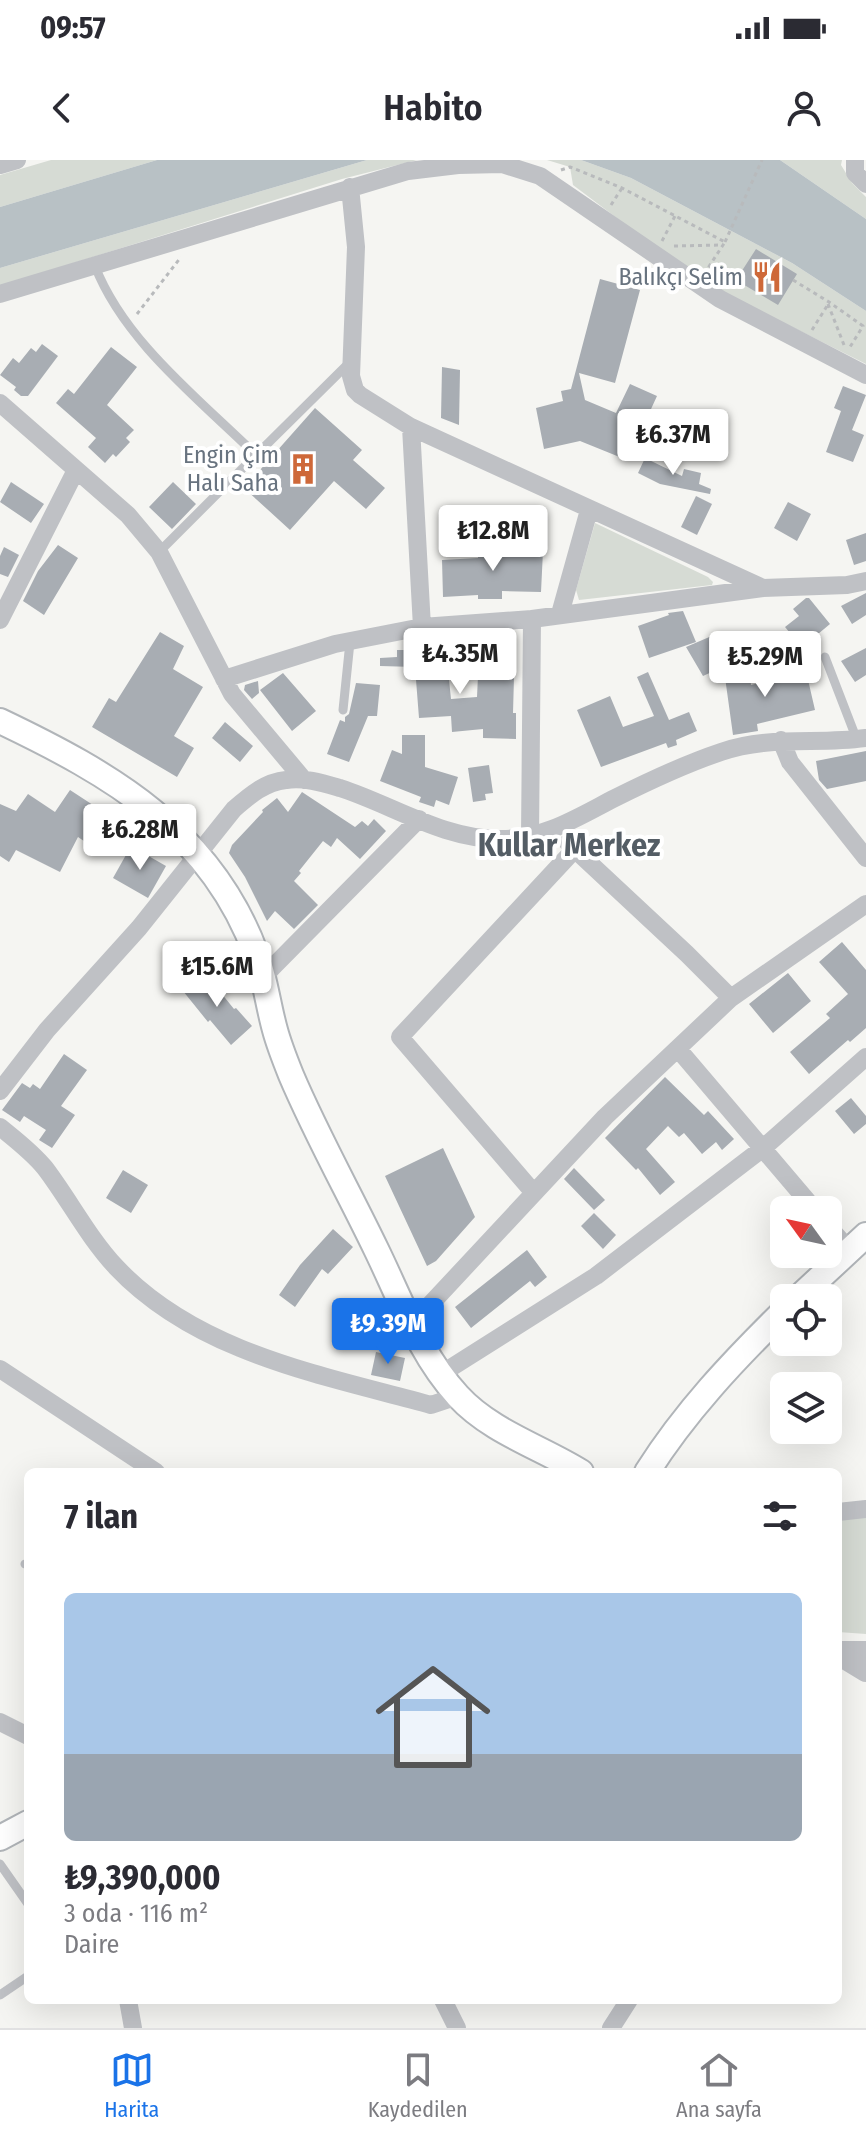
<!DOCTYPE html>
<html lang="tr">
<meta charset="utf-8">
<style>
:root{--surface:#fff;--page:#f7f7f7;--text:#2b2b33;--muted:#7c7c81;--line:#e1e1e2;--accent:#1a73e8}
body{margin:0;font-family:"Fira Sans Condensed",sans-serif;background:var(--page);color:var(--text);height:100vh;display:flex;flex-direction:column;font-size:30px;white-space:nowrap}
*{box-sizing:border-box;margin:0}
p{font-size:26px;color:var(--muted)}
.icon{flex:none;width:44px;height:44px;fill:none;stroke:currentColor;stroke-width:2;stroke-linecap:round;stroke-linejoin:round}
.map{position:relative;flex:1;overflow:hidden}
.drawer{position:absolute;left:24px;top:1308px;width:818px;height:536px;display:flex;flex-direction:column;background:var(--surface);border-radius:12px;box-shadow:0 8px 32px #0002}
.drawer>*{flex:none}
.needle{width:52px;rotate:303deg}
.fabs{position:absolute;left:770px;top:1036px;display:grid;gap:16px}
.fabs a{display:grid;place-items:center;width:72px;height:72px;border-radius:12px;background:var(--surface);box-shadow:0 8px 32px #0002;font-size:40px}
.price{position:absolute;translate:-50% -68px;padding:0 18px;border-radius:8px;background:#fff;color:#222;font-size:26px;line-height:52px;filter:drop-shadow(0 2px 4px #0008)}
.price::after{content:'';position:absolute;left:50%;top:48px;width:24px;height:18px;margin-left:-12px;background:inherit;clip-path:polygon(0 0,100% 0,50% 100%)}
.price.active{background:var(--accent);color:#fff}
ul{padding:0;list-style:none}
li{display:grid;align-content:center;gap:16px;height:424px;padding:0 40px}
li+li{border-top:2px solid var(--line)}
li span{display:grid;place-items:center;height:248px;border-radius:12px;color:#555}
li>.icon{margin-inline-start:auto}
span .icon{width:144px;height:144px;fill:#fffc;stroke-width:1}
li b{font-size:34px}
h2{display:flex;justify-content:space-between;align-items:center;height:96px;padding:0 40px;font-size:34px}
.status{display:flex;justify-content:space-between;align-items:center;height:56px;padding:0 40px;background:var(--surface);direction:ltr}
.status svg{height:22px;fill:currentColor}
header{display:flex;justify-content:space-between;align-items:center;height:104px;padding:0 40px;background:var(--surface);font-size:36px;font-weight:600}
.dock{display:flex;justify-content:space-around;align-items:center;height:112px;border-top:2px solid var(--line);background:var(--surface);font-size:22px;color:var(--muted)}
.dock a{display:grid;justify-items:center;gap:4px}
.dock .active{color:var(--accent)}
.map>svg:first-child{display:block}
</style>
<div class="status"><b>09:57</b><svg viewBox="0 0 49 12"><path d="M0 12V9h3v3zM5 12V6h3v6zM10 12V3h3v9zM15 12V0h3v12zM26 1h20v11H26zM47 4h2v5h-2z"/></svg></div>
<header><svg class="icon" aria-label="back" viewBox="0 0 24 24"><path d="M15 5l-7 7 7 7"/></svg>Habito<svg class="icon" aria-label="person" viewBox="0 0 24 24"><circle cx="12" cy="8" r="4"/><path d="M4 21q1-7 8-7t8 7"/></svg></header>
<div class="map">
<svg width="866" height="1868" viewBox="0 0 866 1868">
<rect width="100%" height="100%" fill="#f5f5f2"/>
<path fill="#d6dbd4" d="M51,0H157L0,47V15Z
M367,0H417L342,19L0,126V108Z
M547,0H581L631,18L792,103L866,151V204L730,136L646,80L573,25L570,7Z
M780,0H842L841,5L852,23L866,37V59Z
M595,363L708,417L713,422L712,425L579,440L576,430Z
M866,1354V1474L838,1472V1359Z"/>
<path fill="#b8c1c5" d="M157,0H367L0,108V47Z
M581,0H780L866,59V151L792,103L631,18Z"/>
<path fill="#a8adb3" d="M756,89L797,114L778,145L736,120Z
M600,119L640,130L615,223L579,213L585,240L616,253L630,224L657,236L646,260L639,256L622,298L580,281L544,289L536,248L563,241L561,231L571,229Z
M42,184L58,196L28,236H21L14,230L16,227L0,215L13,198L19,203L31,188L36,192Z
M111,187L137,207L107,245L134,270L126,278L130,282L116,297L113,294L105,303L88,287L96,278L56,243L68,229L74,234Z
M442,207L460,210L459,265L441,258Z
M843,226L866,235L852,270L864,275L853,302L826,292L841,251L834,248Z
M315,248L362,290L353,300L385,328L366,349L334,321L290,370L244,328Z
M645,298L682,316L684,309L701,313L699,324L711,329L710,334L660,324L638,313Z
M11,322L44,344L31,363L0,342Z
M173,322L196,344L172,369L149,347Z
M696,336L712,344L697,375L681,367Z
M788,342L811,354L797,381L774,368Z
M866,373V401L854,405L846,380Z
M58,385L78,398L44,455L23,441L38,411Z
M478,386L543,391L541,432L502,431V439H478V435L443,437L442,400L478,398Z
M4,387L19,395L8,417L0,414V396Z
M866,433V455L852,464L841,446Z
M806,438H809L830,464L818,474L821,478L805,491L785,467L799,456L793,449Z
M683,451L696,482L649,498L638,466L669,455L668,453Z
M160,472L184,486L173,509L203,527L174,576L194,588L177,617L92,567L109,538L116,542Z
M714,475L729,504L703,516L686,487Z
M866,488V515L855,522L841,501Z
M397,490H414V495L446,491L451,539L477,537L478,516L514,517L513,553H516V579L483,578V569L452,572L451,556L419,558L415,507L380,506V498L397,497Z
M749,506L751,525L806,511L815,550L757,564L758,571L733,575L724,510Z
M648,512L669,560L689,552L697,571L676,580L677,585L668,588L666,583L601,607L577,550L610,536L623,567L654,556L637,517Z
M283,513L316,551L292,571L260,530Z
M258,521L259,533L252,539L244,530L245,525Z
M356,523L380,525L377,556H368L349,602L327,594L340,560L345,562V557L349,554Z
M225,562L253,586L240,602L212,578Z
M402,575H425V607L458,617L449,645L436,640L434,647L419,642L421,637L380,621L392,590L402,594Z
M866,591V621L827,629L819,620L816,601Z
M489,605L493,633L485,634L486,640L473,642L468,608Z
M70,630L119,662L100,692L78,677L60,712L16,690L9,702L0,696V644L16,651L28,634L55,652Z
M302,632L355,667L362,661L368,666L374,659L386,671L360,699L337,678L331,687L323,681L299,711L301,713L294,721L318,745L294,769L275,751L267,761L245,717L229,693L232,685L263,652L262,650L277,638L288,652Z
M131,686L166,706L148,738L113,718Z
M842,782L866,810V868L850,882L848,880L809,914L790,892L830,858L826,854L848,834L819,802Z
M205,813L234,849L236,848L252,866L231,885L210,860L208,862L183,831Z
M788,813L811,841L773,873L749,844Z
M64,894L87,910L61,946L75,955L52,988L39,980L46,970L24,956L20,962L2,950L22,923L30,928L33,924L40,929Z
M665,917L704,955L708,951L734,979L722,990L716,982L702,994L684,973L679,977L668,966L646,989L675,1022L660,1035L638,1008L636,1010L605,978Z
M851,938L866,956V964L854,974L835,951Z
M443,988L475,1057L436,1101L427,1106L385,1016Z
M574,1008L605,1040L594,1050L564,1019Z
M123,1010L148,1025L131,1053L106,1038Z
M594,1053L616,1075L603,1089L581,1066Z
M333,1069L353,1087L328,1114L322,1109L295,1147L279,1135L300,1105Z
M527,1090L547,1117L535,1127L530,1121L471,1168L455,1147Z
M369,1144L386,1164L372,1183L353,1168Z
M376,1192L405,1198L400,1221L371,1215Z"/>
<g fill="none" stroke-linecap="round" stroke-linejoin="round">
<defs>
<path id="secondary" d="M0,561C111,614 211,671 256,794C265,818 268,845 275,870C279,885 285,900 291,915C316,974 348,1031 376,1089C400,1138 420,1195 458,1236C491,1272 541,1287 581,1312
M798,1138L866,1075
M647,1312C685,1252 733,1201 784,1151
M0,1678L28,1663"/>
</defs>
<use href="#secondary" stroke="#b1b5b9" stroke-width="28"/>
<path stroke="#b8babc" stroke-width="3" stroke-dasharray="4 4" stroke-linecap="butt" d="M561,10L570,7L622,28L725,82L706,111
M611,45L622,28
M662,81L675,56
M725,82L762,0
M674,86L723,85
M793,120L829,142L863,166L850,187
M828,144L844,185
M137,154L181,97
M812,170L827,146"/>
<path stroke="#bfc1c5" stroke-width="9" d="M95,106C124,181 199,239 256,295L159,392
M256,295L350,202
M825,497L857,580
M343,550L350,482
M25,1404L28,1405
M0,1704L28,1744
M0,1835L28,1816"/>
<path stroke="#bfc1c5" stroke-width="18" d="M855,0V13L866,24
M0,5L17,0
M350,27L356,87L351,216L355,230L360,235L411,267L763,428L847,425L866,421
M0,134L408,11L458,5L502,4L540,16L720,139L866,215
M0,243L128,355L159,392L232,534L304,620
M411,267L422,467
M560,454L589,350
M532,459L763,428
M0,460L76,310
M224,519L335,484L422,467L532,459L530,676
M781,580L790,602L866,698
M568,683L687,794L731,838
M263,817L419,659
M678,889L815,1050
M0,931L47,870L139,768L234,649C249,636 265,622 286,620C304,617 323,623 340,628C393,645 444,680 502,679C544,679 578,657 615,638C649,621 685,604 721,592C769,575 818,585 866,578
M0,967C16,980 32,992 45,1008C70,1041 88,1077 116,1107C197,1193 322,1215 431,1245L458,1236
M534,1033L400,877L574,690
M828,1066L849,1090
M412,1164L605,957L731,838L866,744
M0,1209L156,1312
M441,1214L596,1116L762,989L866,897
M838,1352L866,1349
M838,1490H866
M0,1562L28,1576
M128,1840L133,1868
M443,1840L457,1868
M611,1868L629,1840"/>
<path stroke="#bfc1c5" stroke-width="22" d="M838,1494L866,1511"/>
<use href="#secondary" stroke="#fff" stroke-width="24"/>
</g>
<defs>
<symbol id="restaurant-bare" viewBox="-9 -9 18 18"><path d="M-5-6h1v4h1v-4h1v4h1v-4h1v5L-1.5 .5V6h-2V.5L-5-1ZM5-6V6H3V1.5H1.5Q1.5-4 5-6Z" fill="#ce6839" stroke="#fff" stroke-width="2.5" paint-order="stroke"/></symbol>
<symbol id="building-bare" viewBox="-9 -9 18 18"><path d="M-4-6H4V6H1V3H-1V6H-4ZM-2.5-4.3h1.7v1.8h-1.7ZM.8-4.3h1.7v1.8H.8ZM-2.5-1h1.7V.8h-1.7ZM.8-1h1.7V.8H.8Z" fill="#ce6839" stroke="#fff" stroke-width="2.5" paint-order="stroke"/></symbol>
</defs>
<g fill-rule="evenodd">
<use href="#restaurant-bare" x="745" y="95" width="44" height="44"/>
<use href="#building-bare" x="281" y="287" width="44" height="44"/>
</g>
<g text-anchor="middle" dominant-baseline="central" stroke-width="8" stroke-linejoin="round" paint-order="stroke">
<g font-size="24" fill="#68737f" stroke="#fff" text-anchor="end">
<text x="743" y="117">Balıkçı Selim</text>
<text x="279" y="295">Engin Çim<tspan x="279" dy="28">Halı Saha</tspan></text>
</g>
<g font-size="32" font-weight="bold" fill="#545d65" stroke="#fff">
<text x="569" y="685">Kullar Merkez</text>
</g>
</g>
</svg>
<div class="fabs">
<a><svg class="needle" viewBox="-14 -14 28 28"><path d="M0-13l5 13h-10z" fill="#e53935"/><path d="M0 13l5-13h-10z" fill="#7c7c81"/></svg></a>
<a><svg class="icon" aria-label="locate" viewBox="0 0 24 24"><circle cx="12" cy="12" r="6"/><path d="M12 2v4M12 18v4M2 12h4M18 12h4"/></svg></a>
<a><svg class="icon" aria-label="layers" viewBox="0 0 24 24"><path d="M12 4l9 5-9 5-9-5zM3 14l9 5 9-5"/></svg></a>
</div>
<b class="price" style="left:673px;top:317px">₺6.37M</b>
<b class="price" style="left:493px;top:413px">₺12.8M</b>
<b class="price" style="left:460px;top:536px">₺4.35M</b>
<b class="price" style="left:765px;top:539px">₺5.29M</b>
<b class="price" style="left:140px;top:712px">₺6.28M</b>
<b class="price" style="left:217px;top:849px">₺15.6M</b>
<b class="price active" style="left:388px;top:1206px">₺9.39M</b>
<section class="drawer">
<h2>7 ilan<svg class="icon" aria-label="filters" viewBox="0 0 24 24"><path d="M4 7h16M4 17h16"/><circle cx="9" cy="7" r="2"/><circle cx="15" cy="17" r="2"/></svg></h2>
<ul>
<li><span style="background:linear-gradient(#a9c7e8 65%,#9aa5b1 0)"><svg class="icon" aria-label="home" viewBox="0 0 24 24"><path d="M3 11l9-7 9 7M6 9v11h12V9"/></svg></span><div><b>₺9,390,000</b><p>3 oda · 116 m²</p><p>Daire</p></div></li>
</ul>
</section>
</div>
<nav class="dock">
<a class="active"><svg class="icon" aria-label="map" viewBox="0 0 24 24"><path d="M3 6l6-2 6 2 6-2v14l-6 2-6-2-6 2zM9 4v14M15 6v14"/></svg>Harita</a>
<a><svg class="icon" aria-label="saved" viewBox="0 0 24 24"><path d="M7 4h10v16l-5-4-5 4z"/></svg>Kaydedilen</a>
<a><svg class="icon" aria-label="home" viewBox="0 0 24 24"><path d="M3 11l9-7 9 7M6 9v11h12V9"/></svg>Ana sayfa</a>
</nav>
